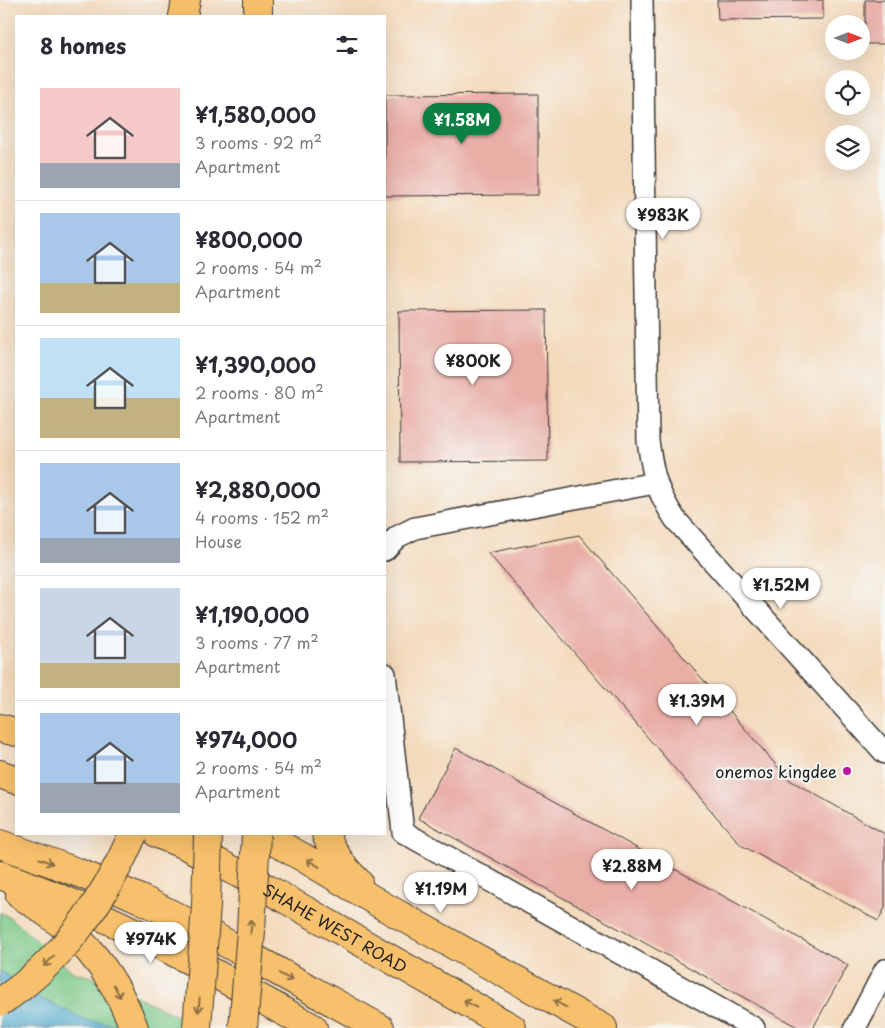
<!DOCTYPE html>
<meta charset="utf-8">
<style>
:root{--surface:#fff;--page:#f2f2f3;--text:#2b2b33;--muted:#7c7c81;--line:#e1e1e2;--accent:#0b8043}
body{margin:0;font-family:"Playpen Sans",sans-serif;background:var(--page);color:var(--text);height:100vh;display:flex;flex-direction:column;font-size:19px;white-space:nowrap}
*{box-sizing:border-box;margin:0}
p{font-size:16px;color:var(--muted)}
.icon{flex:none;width:28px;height:28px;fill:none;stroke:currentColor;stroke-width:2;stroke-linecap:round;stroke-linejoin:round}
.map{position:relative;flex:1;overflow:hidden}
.sheet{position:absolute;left:15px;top:15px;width:371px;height:820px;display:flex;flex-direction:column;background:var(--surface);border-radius:0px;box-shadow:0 5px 20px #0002}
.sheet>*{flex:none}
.needle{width:32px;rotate:90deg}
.controls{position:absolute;left:825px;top:15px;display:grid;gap:10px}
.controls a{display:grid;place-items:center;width:45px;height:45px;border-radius:50%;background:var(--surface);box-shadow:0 5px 20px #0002;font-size:25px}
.price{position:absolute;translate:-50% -42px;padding:0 11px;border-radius:18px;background:#fff;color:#222;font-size:16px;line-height:32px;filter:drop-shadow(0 1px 2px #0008)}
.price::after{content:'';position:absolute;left:50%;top:30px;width:15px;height:11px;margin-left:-8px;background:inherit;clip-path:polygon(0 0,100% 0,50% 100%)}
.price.current{background:var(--accent);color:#fff}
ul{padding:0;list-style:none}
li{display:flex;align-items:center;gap:15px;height:125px;padding:0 25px}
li+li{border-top:1px solid var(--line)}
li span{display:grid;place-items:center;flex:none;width:140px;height:100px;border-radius:0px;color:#555}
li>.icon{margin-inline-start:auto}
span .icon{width:60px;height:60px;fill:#fffc;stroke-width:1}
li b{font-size:21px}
h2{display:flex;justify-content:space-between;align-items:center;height:60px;padding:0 25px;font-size:21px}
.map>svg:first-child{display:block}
</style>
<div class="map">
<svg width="885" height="1028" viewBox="0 0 885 1028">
<rect width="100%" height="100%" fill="#f6f6f2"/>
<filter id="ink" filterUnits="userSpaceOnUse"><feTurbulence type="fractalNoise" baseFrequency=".02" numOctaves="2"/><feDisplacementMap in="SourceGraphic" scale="10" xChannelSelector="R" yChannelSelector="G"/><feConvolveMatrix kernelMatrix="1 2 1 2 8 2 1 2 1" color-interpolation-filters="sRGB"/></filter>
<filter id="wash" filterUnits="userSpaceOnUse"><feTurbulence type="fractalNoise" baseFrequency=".0096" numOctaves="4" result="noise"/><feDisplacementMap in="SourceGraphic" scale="20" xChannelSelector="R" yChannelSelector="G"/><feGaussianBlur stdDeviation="1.12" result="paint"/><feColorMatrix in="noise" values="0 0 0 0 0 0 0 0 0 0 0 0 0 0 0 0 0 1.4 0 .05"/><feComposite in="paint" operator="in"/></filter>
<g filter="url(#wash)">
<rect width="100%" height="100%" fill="#f4dabc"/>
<path fill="#7bc887" stroke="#4c7252" d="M0,912L9,917L73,972L103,980L202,1028H0Z"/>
<path fill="#4da8cb" stroke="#346274" d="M0,971L40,998L87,1020L141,1028H0Z"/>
<g id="blocks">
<path fill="#e9afa7" d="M717,0H823V19L718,20Z
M865,0H885V44H865Z
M538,94V195L385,196V95Z
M546,310L548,461L400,462L399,311Z
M579,535L788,779L885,834V908L878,921L741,845L488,553Z
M456,748L848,965L813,1028H799L418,818Z"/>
</g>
</g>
<g filter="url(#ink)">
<use href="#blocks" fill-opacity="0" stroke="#3c3834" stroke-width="1"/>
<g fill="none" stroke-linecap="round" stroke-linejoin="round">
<defs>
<path id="minor" d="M642,0L648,441C653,475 656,490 675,519L885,753
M385,550L397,537L415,528L655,483
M385,674L403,832L754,1028
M855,1028L885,970"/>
<g id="major">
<path d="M258,0V16"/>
<path d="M183,16L186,0"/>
<path d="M0,728L16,732"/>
<path d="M0,774L16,780"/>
<path id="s1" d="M158,834L185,845L266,888L512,1028"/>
<path d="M261,834L304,858L385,907L603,1028"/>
<path d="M326,834C332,852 343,868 358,882"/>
<path d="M0,844C50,862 101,880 149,903C227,941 303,986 380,1028"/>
<path d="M0,875C110,914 212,971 313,1028"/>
<path d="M20,895C76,929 111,966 134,1028"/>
</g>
</defs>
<use href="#minor" stroke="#3c3834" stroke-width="24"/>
<use href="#major" stroke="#3c3834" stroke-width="30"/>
<use href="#minor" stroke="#fff" stroke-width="21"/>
<use href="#major" stroke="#f7c06c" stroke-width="28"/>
<defs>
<path id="major-bridge" d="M0,1002C61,963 105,899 133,834
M197,1028L206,906L208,834
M243,1028L251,931L256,834"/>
</defs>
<use href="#major-bridge" stroke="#3c3834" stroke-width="30" stroke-linecap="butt"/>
<use href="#major-bridge" stroke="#f7c06c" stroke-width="28"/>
</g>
<defs><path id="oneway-shaft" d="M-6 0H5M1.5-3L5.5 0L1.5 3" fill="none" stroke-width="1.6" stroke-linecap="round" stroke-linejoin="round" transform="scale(1.25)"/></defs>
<g stroke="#8a6e44">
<use href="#oneway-shaft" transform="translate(46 861) rotate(21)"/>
<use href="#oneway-shaft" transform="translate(313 863) rotate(-149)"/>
<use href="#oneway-shaft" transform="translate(251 927) rotate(-87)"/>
<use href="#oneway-shaft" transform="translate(49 961) rotate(134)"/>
<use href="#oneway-shaft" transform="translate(286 977) rotate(29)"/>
<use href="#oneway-shaft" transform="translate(117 991) rotate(62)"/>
<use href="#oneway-shaft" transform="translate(470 1004) rotate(-150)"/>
<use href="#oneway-shaft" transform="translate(560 1004) rotate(-151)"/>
<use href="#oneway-shaft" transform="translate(199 1005) rotate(95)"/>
</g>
</g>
<circle fill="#b5179e" stroke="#f6f6f2" stroke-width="2" cx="847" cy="771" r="5"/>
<g text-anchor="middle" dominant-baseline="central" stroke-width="4" stroke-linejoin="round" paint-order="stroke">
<g font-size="16" fill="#1c1c1c" stroke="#f6f6f2" text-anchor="end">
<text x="837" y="771">onemos kingdee</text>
</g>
<g font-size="16" fill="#1c1c1c" stroke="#f6f6f2">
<text stroke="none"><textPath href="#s1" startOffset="201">SHAHE WEST ROAD</textPath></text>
</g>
</g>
</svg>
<div class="controls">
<a><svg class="needle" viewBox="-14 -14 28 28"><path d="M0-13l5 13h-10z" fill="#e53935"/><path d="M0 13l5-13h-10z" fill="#7c7c81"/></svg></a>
<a><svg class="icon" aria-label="locate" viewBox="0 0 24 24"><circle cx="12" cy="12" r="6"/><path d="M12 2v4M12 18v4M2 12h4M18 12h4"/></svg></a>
<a><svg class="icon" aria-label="layers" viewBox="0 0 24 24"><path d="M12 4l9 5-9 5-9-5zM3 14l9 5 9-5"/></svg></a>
</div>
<b class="price current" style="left:462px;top:145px">¥1.58M</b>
<b class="price" style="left:663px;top:240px">¥983K</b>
<b class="price" style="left:473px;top:386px">¥800K</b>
<b class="price" style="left:781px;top:610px">¥1.52M</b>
<b class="price" style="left:697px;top:726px">¥1.39M</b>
<b class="price" style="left:632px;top:891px">¥2.88M</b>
<b class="price" style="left:441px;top:914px">¥1.19M</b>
<b class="price" style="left:151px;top:964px">¥974K</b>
<section class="sheet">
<h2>8 homes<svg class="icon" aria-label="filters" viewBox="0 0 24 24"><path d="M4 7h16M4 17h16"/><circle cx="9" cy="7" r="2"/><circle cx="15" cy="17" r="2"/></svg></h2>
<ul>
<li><span style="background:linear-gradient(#f6c9c9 75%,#9aa5b1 0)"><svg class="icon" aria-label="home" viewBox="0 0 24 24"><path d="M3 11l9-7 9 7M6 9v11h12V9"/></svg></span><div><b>¥1,580,000</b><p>3 rooms · 92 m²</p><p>Apartment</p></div></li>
<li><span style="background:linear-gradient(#a9c7e8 70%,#c2b280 0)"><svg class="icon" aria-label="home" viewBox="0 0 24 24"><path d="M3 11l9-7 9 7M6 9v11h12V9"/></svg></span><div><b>¥800,000</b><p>2 rooms · 54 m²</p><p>Apartment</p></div></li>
<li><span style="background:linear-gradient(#bfe0f5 60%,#c2b280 0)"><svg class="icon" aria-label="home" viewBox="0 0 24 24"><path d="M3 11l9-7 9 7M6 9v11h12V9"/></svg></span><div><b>¥1,390,000</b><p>2 rooms · 80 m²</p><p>Apartment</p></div></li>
<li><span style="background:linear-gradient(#a9c7e8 75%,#9aa5b1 0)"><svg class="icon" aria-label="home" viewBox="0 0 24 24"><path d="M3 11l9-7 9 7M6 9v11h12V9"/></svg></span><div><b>¥2,880,000</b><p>4 rooms · 152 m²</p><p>House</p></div></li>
<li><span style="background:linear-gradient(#c9d6e8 75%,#c2b280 0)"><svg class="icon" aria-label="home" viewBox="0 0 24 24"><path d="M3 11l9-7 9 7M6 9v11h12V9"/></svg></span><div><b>¥1,190,000</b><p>3 rooms · 77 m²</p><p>Apartment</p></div></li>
<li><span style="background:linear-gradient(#a9c7e8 70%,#9aa5b1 0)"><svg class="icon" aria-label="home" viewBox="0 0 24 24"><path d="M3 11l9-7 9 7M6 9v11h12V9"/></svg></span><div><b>¥974,000</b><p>2 rooms · 54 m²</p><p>Apartment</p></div></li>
</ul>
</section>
</div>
